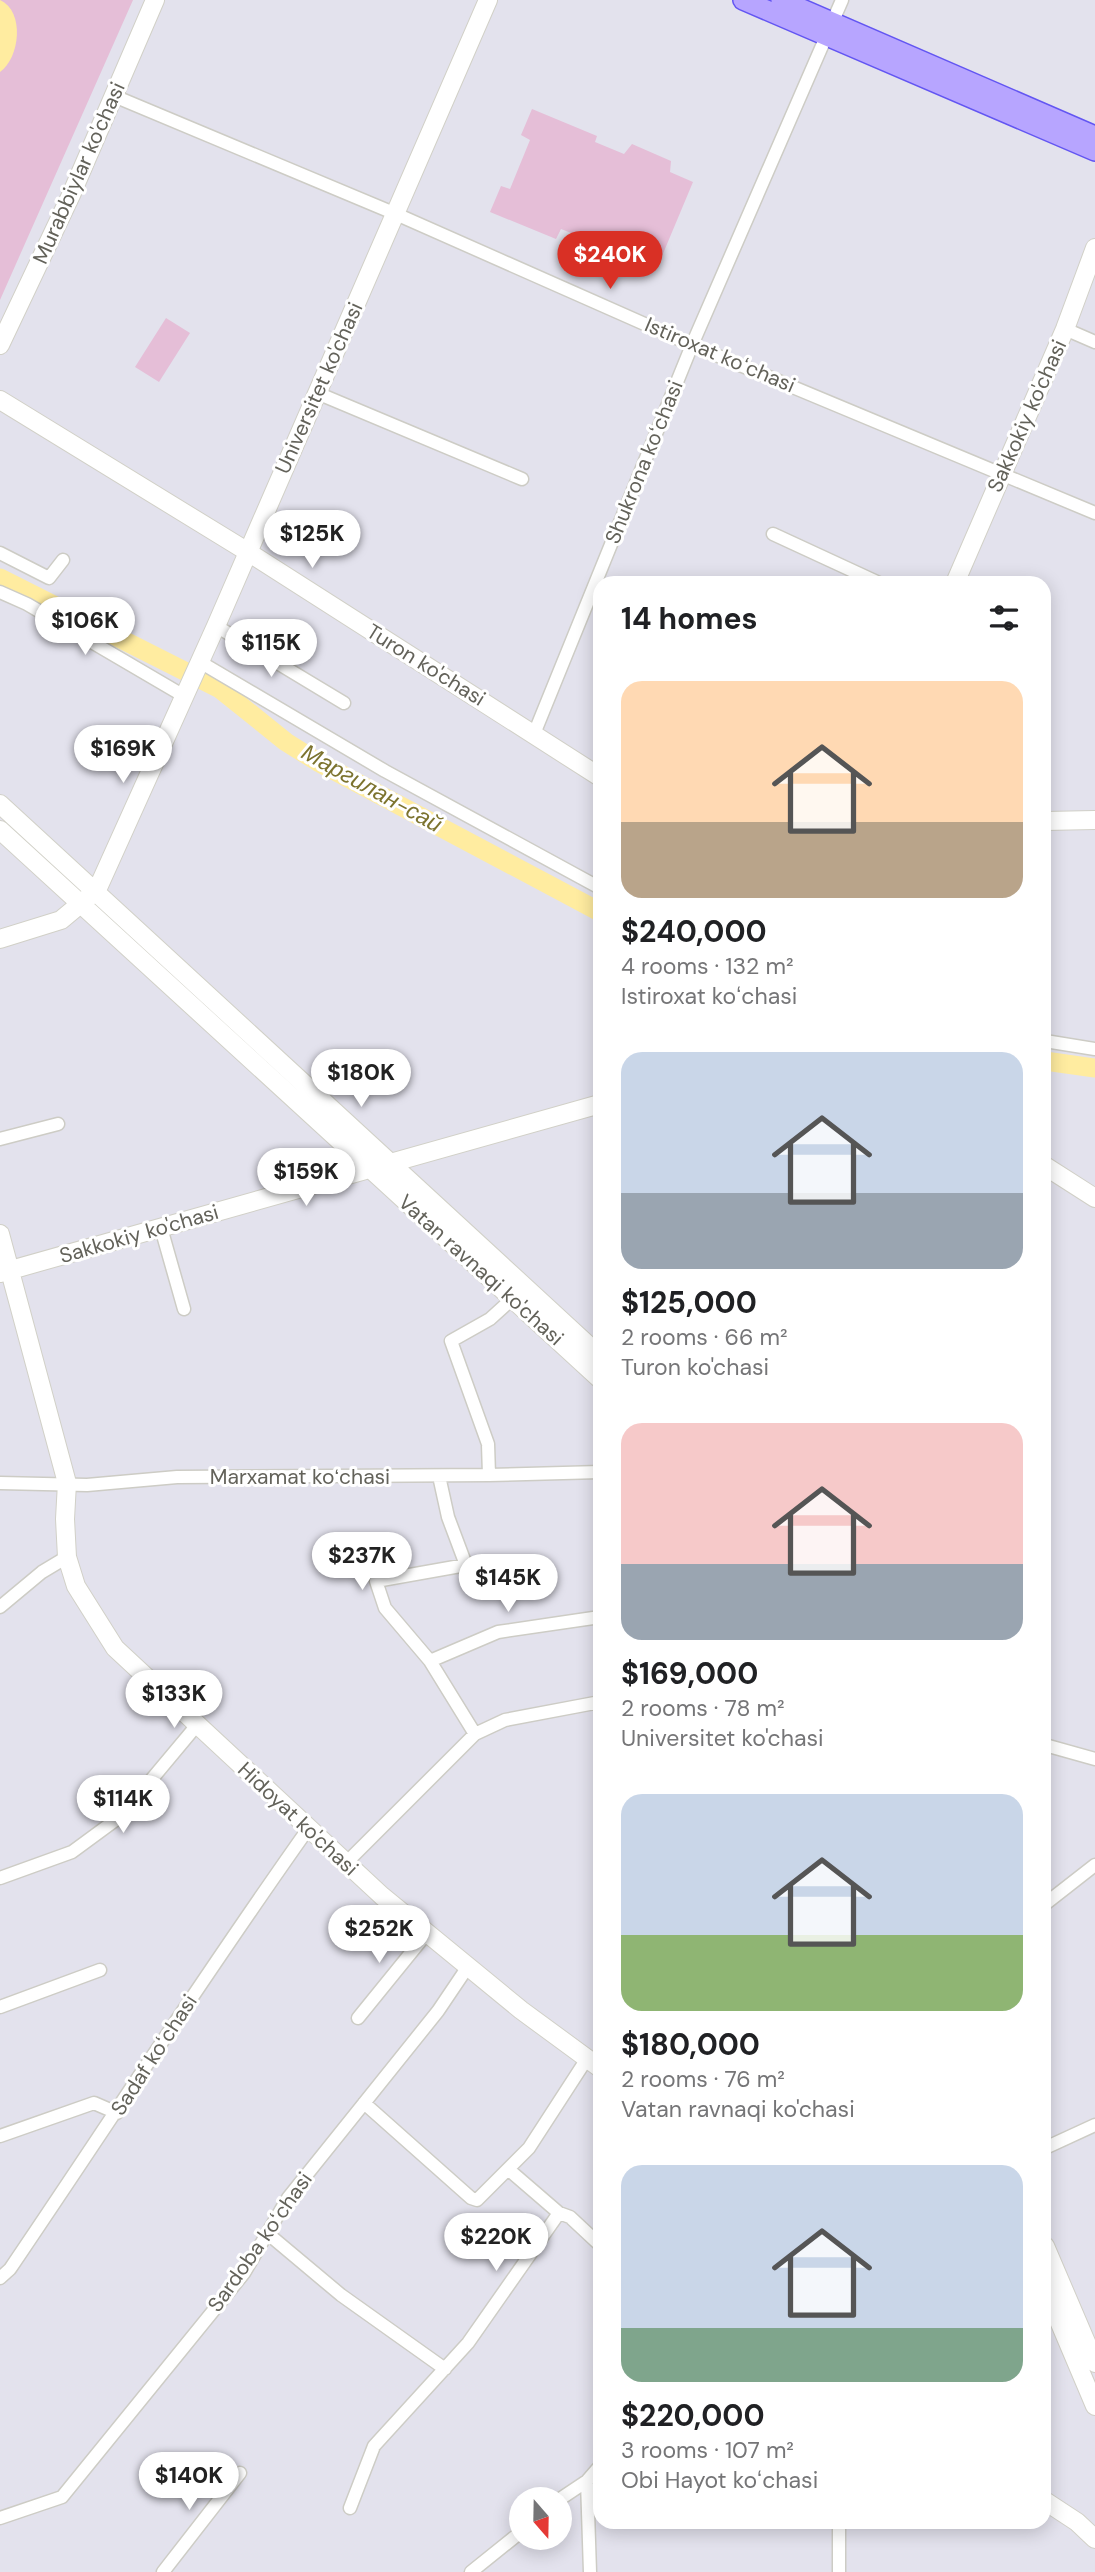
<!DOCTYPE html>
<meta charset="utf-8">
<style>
:root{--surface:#fff;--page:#f2f2f2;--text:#202124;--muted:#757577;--accent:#d93025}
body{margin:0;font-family:"DM Sans",sans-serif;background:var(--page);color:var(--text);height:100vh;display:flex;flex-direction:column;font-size:26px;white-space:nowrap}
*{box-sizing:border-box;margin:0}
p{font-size:23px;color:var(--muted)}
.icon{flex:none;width:38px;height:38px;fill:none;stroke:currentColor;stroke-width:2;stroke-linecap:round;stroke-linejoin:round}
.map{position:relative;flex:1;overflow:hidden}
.side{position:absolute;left:593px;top:576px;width:458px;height:1953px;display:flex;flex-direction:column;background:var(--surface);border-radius:21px;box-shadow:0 4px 18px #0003}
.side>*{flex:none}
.needle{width:46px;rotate:160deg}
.controls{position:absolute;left:509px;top:2487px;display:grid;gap:14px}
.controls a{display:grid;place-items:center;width:63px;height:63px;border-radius:50%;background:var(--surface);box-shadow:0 4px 18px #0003;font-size:35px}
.price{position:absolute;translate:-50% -60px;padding:0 16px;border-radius:24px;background:#fff;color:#222;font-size:23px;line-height:46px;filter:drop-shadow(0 2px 4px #0008)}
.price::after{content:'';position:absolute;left:50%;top:42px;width:21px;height:16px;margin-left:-10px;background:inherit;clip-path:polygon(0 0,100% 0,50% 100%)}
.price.current{background:var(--accent);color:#fff}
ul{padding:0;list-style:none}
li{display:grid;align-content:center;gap:14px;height:371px;padding:0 28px}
li span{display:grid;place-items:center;height:217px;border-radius:21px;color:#555}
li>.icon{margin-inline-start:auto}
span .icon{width:126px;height:126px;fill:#fffc;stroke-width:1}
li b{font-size:30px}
h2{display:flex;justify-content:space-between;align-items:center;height:84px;padding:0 28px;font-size:30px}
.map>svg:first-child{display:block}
</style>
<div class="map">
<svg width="1095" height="2572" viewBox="0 0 1095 2572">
<rect width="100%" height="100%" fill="#e3e2ed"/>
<path fill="#e5bed7" d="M0,0H133L0,300Z
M532,109L597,136L595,142L624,154L632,144L671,161L670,172L693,182L657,268L635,259L628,270L587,252L589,240L561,229L556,239L490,212L501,186L510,189L530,140L521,135Z
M166,318L190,333L159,382L135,367Z"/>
<path fill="#ffeca0" d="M0,0C25,11 20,58 0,72Z"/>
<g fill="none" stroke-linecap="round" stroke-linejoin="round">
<path stroke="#ffeca0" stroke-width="19" d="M0,578L220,689L286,742L318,762L600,912
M1045,1061L1095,1068"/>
<defs>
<path id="street" d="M114,96L396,214L692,345L1095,513
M1065,329L1095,342
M317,393L522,479
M773,534L879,583
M0,553L49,578L63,560
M0,592L27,604L184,696
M216,626L344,703
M200,662L385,771L600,888
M534,734L692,345L842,0
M1045,1041L1095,1049
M0,1139L58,1124
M161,1228L184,1309
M489,1475L488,1444L451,1341L490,1319L512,1299
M439,1476L448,1517L466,1565L376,1581L385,1608L430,1661L475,1734
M0,1483L87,1485L177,1477L489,1475L600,1472
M0,1607L42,1572L67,1557
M430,1661L498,1632L600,1617
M1045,1745L1095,1759
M346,1863L475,1734L505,1720L600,1702V1707
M0,1878L72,1852L121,1816L197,1725
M1045,1904L1095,1865
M0,2007L100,1970
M358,2018L427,1933
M364,2103L471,2198L477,2200L508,2169
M0,2136L94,2103L117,2113
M1045,2148L1095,2125
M559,2213L570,2217L600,2245
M267,2233L341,2295L445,2369
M0,2278L10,2269C109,2123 205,1974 308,1829
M560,2499L587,2481
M350,2508L374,2446L468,2343L559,2213L508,2169L529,2148L588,2057
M0,2518L62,2497L244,2273L288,2198L438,2011L469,1965
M163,2572L240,2473
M471,2572L522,2531
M590,2572L587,2481L600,2466
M839,2572V2522"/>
<path id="secondary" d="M0,345L71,195L155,0
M0,400L248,552L600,777
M955,583L1065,329L1095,248
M0,804L600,1356
M1045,821L1095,820
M0,830L600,1379
M0,939L61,920L97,890L216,626L488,0
M1045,1166L1095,1198
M0,1234L67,1483L65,1519L67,1557L76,1586L115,1648L382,1896L521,2010L600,2068
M0,1273L600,1104
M1045,2246L1095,2363
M1045,2288L1095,2406
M1045,2501L1077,2522L1095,2539"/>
<path id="primary" d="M743,0L1095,151
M781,0L1095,136"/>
</defs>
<use href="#street" stroke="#cdccc5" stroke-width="15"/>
<use href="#secondary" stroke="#d1d0c7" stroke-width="20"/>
<use href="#primary" stroke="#6356f2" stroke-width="22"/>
<use href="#street" stroke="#fff" stroke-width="12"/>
<use href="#secondary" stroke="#fff" stroke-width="18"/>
<use href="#primary" stroke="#b7a5ff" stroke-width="19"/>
</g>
<g text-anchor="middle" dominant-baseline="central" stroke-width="6" stroke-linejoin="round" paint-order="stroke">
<g font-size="21" fill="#63625a" stroke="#fff">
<text transform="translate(79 173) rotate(-66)">Murabbiylar ko'chasi</text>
<text transform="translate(720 355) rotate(23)">Istiroxat koʻchasi</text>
<text transform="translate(319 388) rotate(-66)">Universitet ko'chasi</text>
<text transform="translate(1027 416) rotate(-66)">Sakkokiy ko'chasi</text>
<text transform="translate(644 462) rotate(-68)">Shukrona koʻchasi</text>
<text transform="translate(426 665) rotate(32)">Turon ko'chasi</text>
<text transform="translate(139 1234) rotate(-16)">Sakkokiy ko'chasi</text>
<text transform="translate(481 1270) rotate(42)">Vatan ravnaqi ko'chasi</text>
<text x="300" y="1477">Marxamat koʻchasi</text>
<text transform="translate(298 1819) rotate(43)">Hidoyat ko'chasi</text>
<text transform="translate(154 2055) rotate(-57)">Sadaf koʻchasi</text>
<text transform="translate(260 2242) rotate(-55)">Sardoba koʻchasi</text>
</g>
<g font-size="23" font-style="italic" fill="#7c732e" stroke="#fff">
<text transform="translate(372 788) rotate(29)">Маргилан-сай</text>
</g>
</g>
</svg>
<div class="controls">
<a><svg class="needle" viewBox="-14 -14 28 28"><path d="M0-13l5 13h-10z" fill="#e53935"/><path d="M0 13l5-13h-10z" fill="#757577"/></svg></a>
</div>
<b class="price current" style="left:610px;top:291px">$240K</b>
<b class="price" style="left:312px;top:570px">$125K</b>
<b class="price" style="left:85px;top:657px">$106K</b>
<b class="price" style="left:271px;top:679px">$115K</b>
<b class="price" style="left:123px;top:785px">$169K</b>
<b class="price" style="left:361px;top:1109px">$180K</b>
<b class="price" style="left:306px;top:1208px">$159K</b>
<b class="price" style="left:362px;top:1592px">$237K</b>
<b class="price" style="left:508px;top:1614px">$145K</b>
<b class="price" style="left:174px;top:1730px">$133K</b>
<b class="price" style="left:123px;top:1835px">$114K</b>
<b class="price" style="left:379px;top:1965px">$252K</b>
<b class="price" style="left:496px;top:2273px">$220K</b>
<b class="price" style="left:189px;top:2512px">$140K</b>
<section class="side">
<h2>14 homes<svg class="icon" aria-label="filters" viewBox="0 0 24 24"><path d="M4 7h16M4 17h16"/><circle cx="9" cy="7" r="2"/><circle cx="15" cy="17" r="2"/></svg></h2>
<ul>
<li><span style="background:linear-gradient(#ffd9b3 65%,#b9a48a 0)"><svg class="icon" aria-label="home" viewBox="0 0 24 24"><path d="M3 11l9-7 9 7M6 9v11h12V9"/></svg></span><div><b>$240,000</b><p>4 rooms · 132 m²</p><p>Istiroxat koʻchasi</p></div></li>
<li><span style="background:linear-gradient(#c9d6e8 65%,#9aa5b1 0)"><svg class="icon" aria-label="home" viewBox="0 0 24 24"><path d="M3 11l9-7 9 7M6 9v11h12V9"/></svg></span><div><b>$125,000</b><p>2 rooms · 66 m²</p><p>Turon ko'chasi</p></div></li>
<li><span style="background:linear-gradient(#f6c9c9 65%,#9aa5b1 0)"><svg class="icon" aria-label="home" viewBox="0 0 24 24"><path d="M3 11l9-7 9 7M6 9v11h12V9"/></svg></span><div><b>$169,000</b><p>2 rooms · 78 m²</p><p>Universitet ko'chasi</p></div></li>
<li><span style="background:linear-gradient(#c9d6e8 65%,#8fb573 0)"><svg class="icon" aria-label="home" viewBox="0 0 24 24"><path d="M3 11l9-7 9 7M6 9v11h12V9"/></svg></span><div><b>$180,000</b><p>2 rooms · 76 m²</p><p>Vatan ravnaqi ko'chasi</p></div></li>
<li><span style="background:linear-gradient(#c9d6e8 75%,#7fa58c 0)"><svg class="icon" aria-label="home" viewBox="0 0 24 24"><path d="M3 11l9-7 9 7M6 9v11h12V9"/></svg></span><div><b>$220,000</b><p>3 rooms · 107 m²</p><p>Obi Hayot koʻchasi</p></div></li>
</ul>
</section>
</div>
